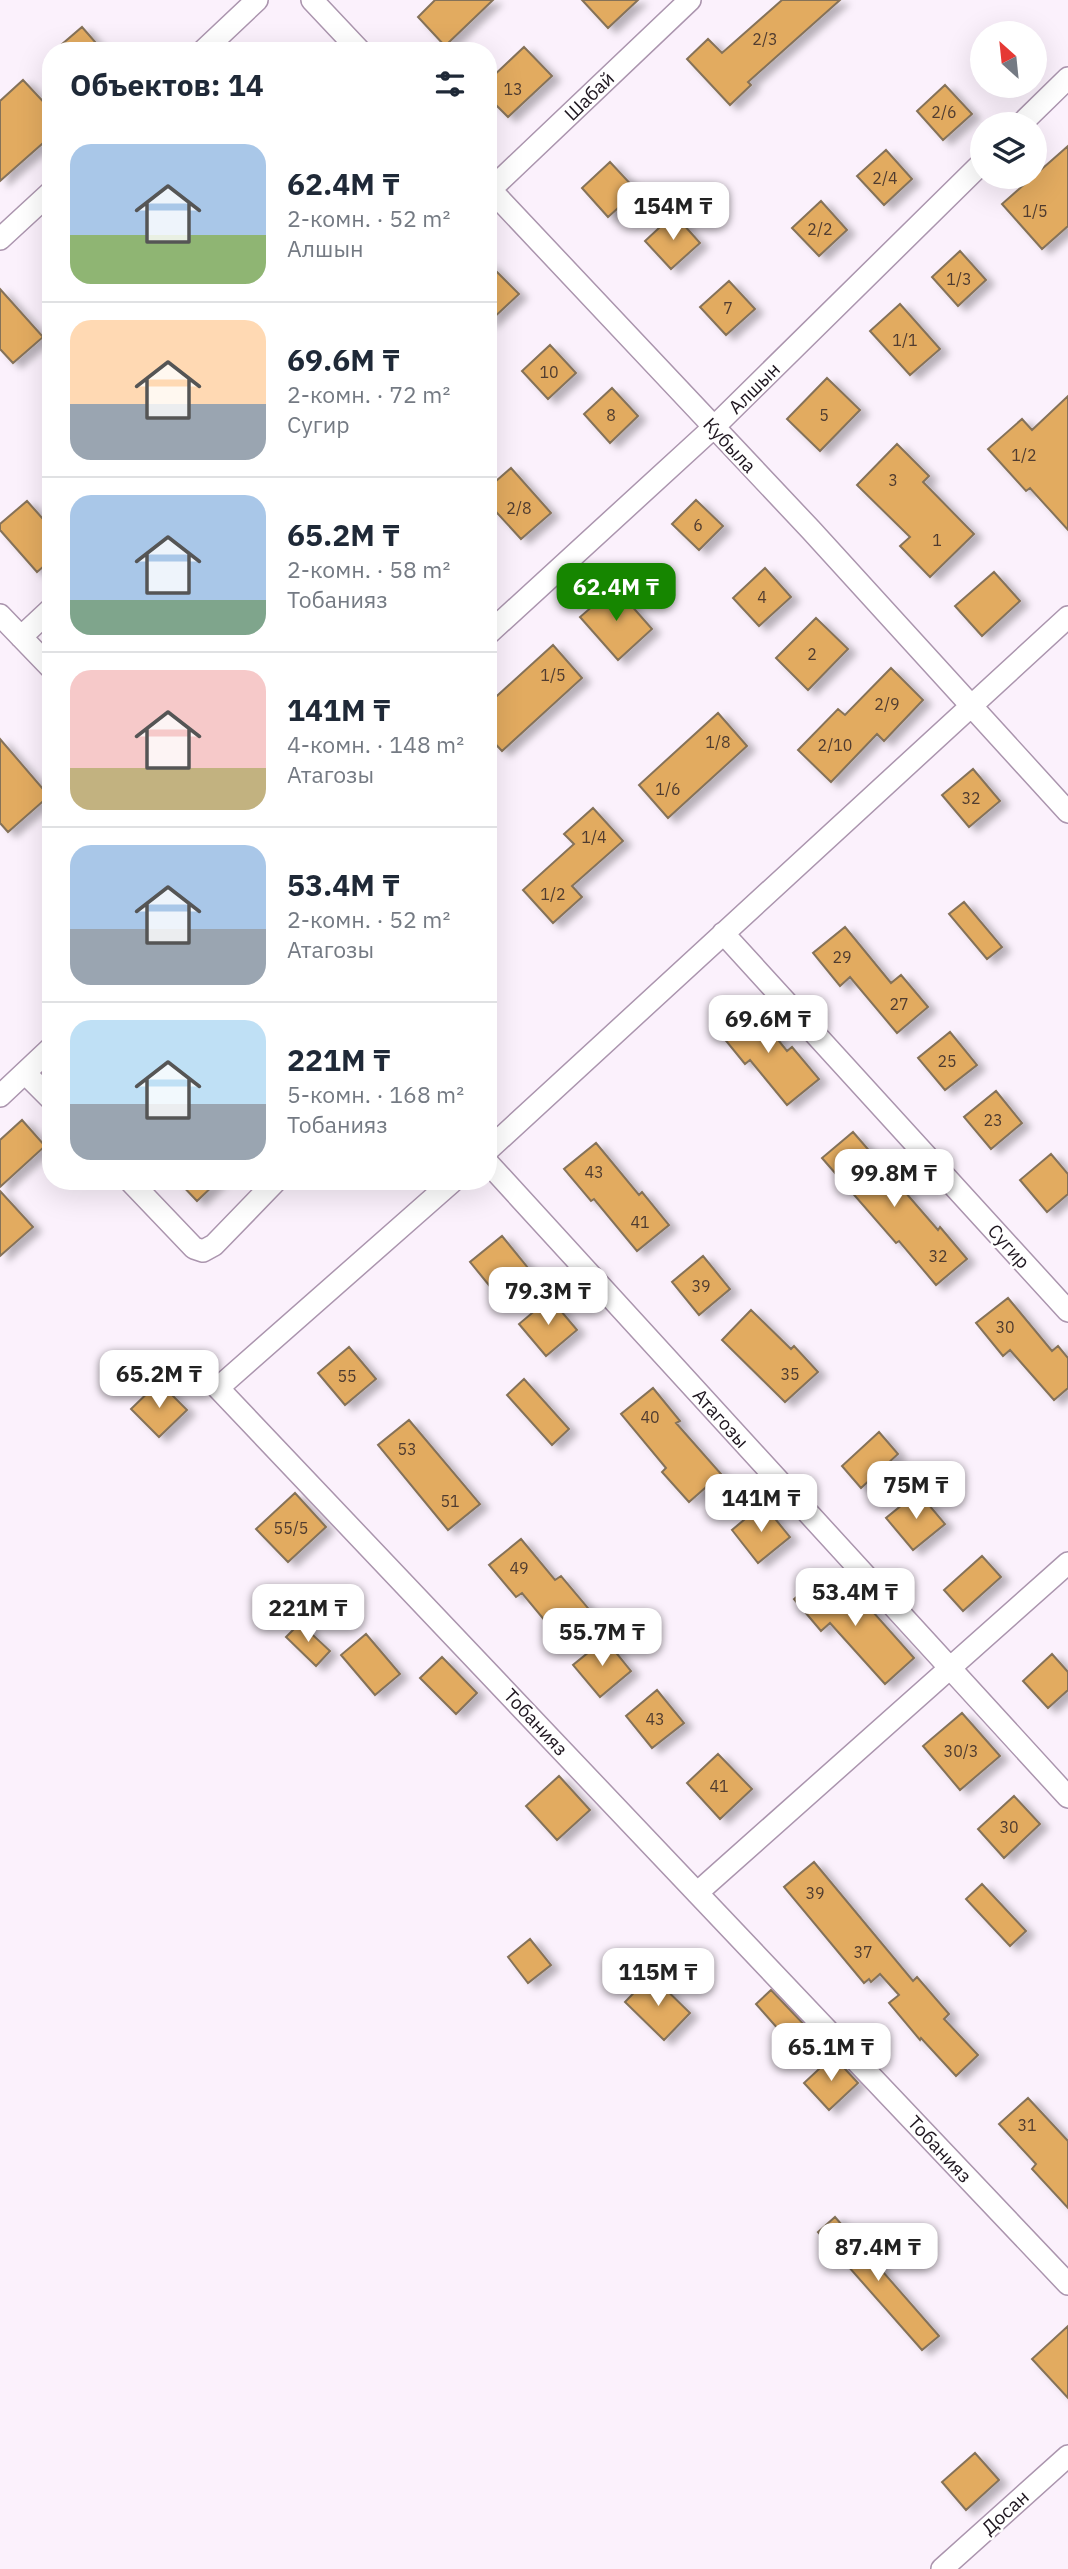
<!DOCTYPE html>
<html lang="ru">
<meta charset="utf-8">
<style>
:root{--surface:#fff;--page:#f6f6f7;--text:#1f2937;--muted:#747a83;--line:#e0e1e3;--accent:#168600}
body{margin:0;font-family:"IBM Plex Sans",sans-serif;background:var(--page);color:var(--text);height:100vh;display:flex;flex-direction:column;font-size:26px;white-space:nowrap}
*{box-sizing:border-box;margin:0}
p{font-size:23px;color:var(--muted)}
.icon{flex:none;width:38px;height:38px;fill:none;stroke:currentColor;stroke-width:2;stroke-linecap:round;stroke-linejoin:round}
.map{position:relative;flex:1;overflow:hidden}
.details{position:absolute;left:42px;top:42px;width:455px;height:1148px;display:flex;flex-direction:column;background:var(--surface);border-radius:28px;box-shadow:0 7px 28px #0002}
.details>*{flex:none}
.needle{width:46px;rotate:333deg}
.fabs{position:absolute;left:970px;top:21px;display:grid;gap:14px}
.fabs a{display:grid;place-items:center;width:77px;height:77px;border-radius:50%;background:var(--surface);box-shadow:0 7px 28px #0002;font-size:35px}
.price{position:absolute;translate:-50% -60px;padding:0 16px;border-radius:14px;background:#fff;color:#222;font-size:23px;line-height:46px;filter:drop-shadow(0 2px 4px #0008)}
.price::after{content:'';position:absolute;left:50%;top:42px;width:21px;height:16px;margin-left:-10px;background:inherit;clip-path:polygon(0 0,100% 0,50% 100%)}
.price.selected{background:var(--accent);color:#fff}
ul{padding:0;list-style:none}
li{display:flex;align-items:center;gap:21px;height:175px;padding:0 28px}
li+li{border-top:2px solid var(--line)}
li span{display:grid;place-items:center;flex:none;width:196px;height:140px;border-radius:21px;color:#555}
li>.icon{margin-inline-start:auto}
span .icon{width:84px;height:84px;fill:#fffc;stroke-width:1}
li b{font-size:30px}
h2{display:flex;justify-content:space-between;align-items:center;height:84px;padding:0 28px;font-size:30px}
.map>svg:first-child{display:block}
</style>
<div class="map">
<svg width="1068" height="2569" viewBox="0 0 1068 2569">
<defs>
<filter id="shadow"><feDropShadow dx="8" dy="4.5" stdDeviation="3.5" flood-color="#0004"/></filter>
</defs>
<rect width="100%" height="100%" fill="#fbf1fc"/>
<path fill="#e2ab61" stroke="#857259" stroke-width="2" filter="url(#shadow)" d="M435,0H493L445,46L418,17Z
M582,0H638L608,28Z
M782,0H840L748,82L751,85L730,105L687,59L708,39L722,53Z
M82,27L103,51H54Z
M524,47L552,76L508,117L488,97V81Z
M23,80L51,110V136L0,181V101Z
M945,85L972,114L943,140L917,111Z
M1068,146V226L1042,249L1002,204Z
M886,150L912,179L884,205L857,176Z
M610,162L637,191L608,217L582,188Z
M821,201L847,230L819,256L792,228Z
M674,214L700,243L671,269L645,241Z
M960,251L986,280L958,306L932,277Z
M488,263L519,294L488,323Z
M729,281L755,309L726,335L700,307Z
M0,289L43,337L13,363L0,349Z
M900,304L940,349L910,375L870,331Z
M550,345L576,373L548,399L522,371Z
M827,378L860,410L820,451L787,419Z
M612,388L638,416L610,443L584,414Z
M1068,396V530L1030,488L1026,491L988,449L1022,419L1032,430Z
M897,444L929,476L923,482L974,534L930,577L900,546L910,537L857,485Z
M511,468L551,513L521,539L488,503V488Z
M696,500L723,526L699,550L672,524Z
M27,501L51,528V560L37,572L0,530V524Z
M765,568L791,597L759,626L733,598Z
M994,572L1020,601L982,636L955,606Z
M615,587L652,629L618,660L580,617Z
M816,618L848,649L808,690L776,658Z
M553,645L582,678L502,751L488,736V704Z
M891,668L923,700L884,741L877,734L831,782L798,750L838,709L845,715Z
M718,713L747,746L668,818L639,785Z
M0,739L49,796L8,832L0,823Z
M973,769L1000,801L969,827L942,795Z
M593,808L623,841L572,886L582,897L553,923L523,890L574,844L564,834Z
M964,902L1002,947L987,959L949,914Z
M845,927L891,983L901,975L928,1007L897,1033L850,977L840,986L813,953Z
M750,1005L787,1051L792,1047L819,1079L787,1105L750,1060L745,1064L718,1031Z
M950,1032L977,1065L945,1090L918,1058Z
M996,1091L1022,1123L991,1149L964,1117Z
M22,1120L45,1146L0,1187V1140Z
M853,1132L938,1230L940,1227L967,1259L936,1285L899,1241L896,1243L822,1158Z
M596,1143L639,1195L642,1192L669,1225L637,1251L594,1199L591,1201L564,1169Z
M1051,1154L1068,1174V1194L1047,1212L1020,1180Z
M178,1181H218L197,1201Z
M0,1191L33,1227L0,1256Z
M502,1236L529,1269L497,1295L470,1262Z
M703,1256L730,1289L699,1315L672,1282Z
M550,1298L577,1330L546,1356L519,1324Z
M1008,1298L1052,1351L1058,1346L1068,1358V1388L1054,1400L1010,1350L1003,1356L976,1323Z
M751,1310L791,1349L794,1346L818,1372L785,1402L722,1340Z
M349,1347L376,1379L345,1405L318,1373Z
M524,1379L569,1429L552,1445L507,1395Z
M159,1382L187,1410L159,1437L131,1409Z
M653,1388L680,1421L676,1423L721,1474L689,1502L662,1472L666,1468L621,1414Z
M409,1420L480,1504L448,1530L378,1445Z
M879,1432L898,1454L861,1488L842,1466Z
M918,1492L945,1524L913,1550L886,1518Z
M295,1493L326,1527L288,1562L256,1529Z
M763,1504L790,1537L758,1563L732,1530Z
M521,1539L555,1580L561,1576L588,1608L556,1634L522,1593L516,1597L489,1565Z
M982,1556L1001,1577L963,1611L944,1590Z
M825,1573L857,1611L866,1604L914,1658L885,1684L830,1623L821,1631L794,1599Z
M300,1623L330,1651L316,1666L286,1637Z
M366,1634L400,1674L375,1695L341,1655Z
M605,1639L631,1671L600,1697L573,1665Z
M1052,1654L1068,1672V1690L1048,1708L1023,1681Z
M442,1657L477,1693L456,1714L420,1678Z
M657,1690L684,1723L652,1748L626,1716Z
M962,1713L1000,1756L960,1790L923,1746Z
M718,1754L752,1789L720,1819L687,1783Z
M559,1776L590,1810L557,1840L526,1806Z
M1014,1796L1040,1824L1004,1858L978,1829Z
M814,1862L913,1981L917,1977L949,2014L944,2019L978,2055L956,2076L921,2038L920,2040L889,2003L899,1995L880,1974L871,1982L869,1979L864,1983L784,1887Z
M982,1884L1026,1931L1010,1946L966,1899Z
M530,1939L551,1965L528,1983L508,1957Z
M651,1975L690,2013L664,2040L625,2002Z
M771,1990L812,2033L795,2048L756,2004Z
M833,2056L858,2083L829,2110L804,2083Z
M1028,2098L1068,2141V2208L1032,2169L1036,2164L999,2124Z
M835,2217L939,2336L922,2350L818,2232Z
M1068,2326V2398L1032,2359Z
M975,2453L999,2480L966,2510L942,2482Z"/>
<g fill="none" stroke-linecap="round" stroke-linejoin="round">
<defs>
<path id="minor" d="M312,0L360,51
M203,51L257,0
M1021,124L1068,78
M488,187L811,530L1068,812
M488,192L690,0
M0,239L51,192
M0,615L51,668
M488,634L714,427L982,163
M21,637L51,609
M723,933L1068,1311
M25,1073L51,1099
M0,1096L51,1048
M488,1150L1068,617
M488,1163L1068,1797
M130,1181L194,1248L203,1251L214,1245L276,1181
M453,1181L218,1388L1068,2284
M697,1893L1068,1563
M942,2569L1068,2456"/>
</defs>
<use href="#minor" stroke="#ab95ae" stroke-width="24"/>
<use href="#minor" stroke="#fff" stroke-width="21"/>
</g>
<g text-anchor="middle" dominant-baseline="central" stroke-width="5" stroke-linejoin="round" paint-order="stroke">
<g font-size="16" fill="#503c30">
<text x="765" y="39">2/3</text>
<text x="513" y="89">13</text>
<text x="944" y="112">2/6</text>
<text x="885" y="178">2/4</text>
<text x="1035" y="211">1/5</text>
<text x="820" y="229">2/2</text>
<text x="959" y="279">1/3</text>
<text x="728" y="308">7</text>
<text x="905" y="340">1/1</text>
<text x="549" y="372">10</text>
<text x="611" y="415">8</text>
<text x="824" y="415">5</text>
<text x="1024" y="455">1/2</text>
<text x="893" y="480">3</text>
<text x="519" y="508">2/8</text>
<text x="698" y="525">6</text>
<text x="937" y="540">1</text>
<text x="762" y="597">4</text>
<text x="812" y="654">2</text>
<text x="553" y="675">1/5</text>
<text x="887" y="704">2/9</text>
<text x="718" y="742">1/8</text>
<text x="835" y="745">2/10</text>
<text x="668" y="789">1/6</text>
<text x="971" y="798">32</text>
<text x="594" y="837">1/4</text>
<text x="553" y="894">1/2</text>
<text x="842" y="957">29</text>
<text x="899" y="1004">27</text>
<text x="947" y="1061">25</text>
<text x="993" y="1120">23</text>
<text x="594" y="1172">43</text>
<text x="640" y="1222">41</text>
<text x="938" y="1256">32</text>
<text x="701" y="1286">39</text>
<text x="1005" y="1327">30</text>
<text x="790" y="1374">35</text>
<text x="347" y="1376">55</text>
<text x="650" y="1417">40</text>
<text x="407" y="1449">53</text>
<text x="450" y="1501">51</text>
<text x="291" y="1528">55/5</text>
<text x="519" y="1568">49</text>
<text x="655" y="1719">43</text>
<text x="961" y="1751">30/3</text>
<text x="719" y="1786">41</text>
<text x="1009" y="1827">30</text>
<text x="815" y="1893">39</text>
<text x="863" y="1952">37</text>
<text x="1027" y="2125">31</text>
</g>
<g font-size="19" fill="#1f1720" stroke="#fff">
<text transform="translate(589 96) rotate(-44)">Шабай</text>
<text transform="translate(754 388) rotate(-45)">Алшын</text>
<text transform="translate(730 445) rotate(47)">Кубыла</text>
<text transform="translate(1009 1246) rotate(48)">Сугир</text>
<text transform="translate(721 1418) rotate(48)">Атагозы</text>
<text transform="translate(536 1722) rotate(47)">Тобанияз</text>
<text transform="translate(940 2149) rotate(47)">Тобанияз</text>
<text transform="translate(1005 2512) rotate(-42)">Досан</text>
</g>
</g>
</svg>
<div class="fabs">
<a><svg class="needle" viewBox="-14 -14 28 28"><path d="M0-13l5 13h-10z" fill="#e53935"/><path d="M0 13l5-13h-10z" fill="#747a83"/></svg></a>
<a><svg class="icon" aria-label="layers" viewBox="0 0 24 24"><path d="M12 4l9 5-9 5-9-5zM3 14l9 5 9-5"/></svg></a>
</div>
<b class="price" style="left:673px;top:242px">154M ₸</b>
<b class="price selected" style="left:616px;top:623px">62.4M ₸</b>
<b class="price" style="left:768px;top:1055px">69.6M ₸</b>
<b class="price" style="left:894px;top:1209px">99.8M ₸</b>
<b class="price" style="left:548px;top:1327px">79.3M ₸</b>
<b class="price" style="left:159px;top:1410px">65.2M ₸</b>
<b class="price" style="left:916px;top:1521px">75M ₸</b>
<b class="price" style="left:761px;top:1534px">141M ₸</b>
<b class="price" style="left:855px;top:1628px">53.4M ₸</b>
<b class="price" style="left:308px;top:1644px">221M ₸</b>
<b class="price" style="left:602px;top:1668px">55.7M ₸</b>
<b class="price" style="left:658px;top:2008px">115M ₸</b>
<b class="price" style="left:831px;top:2083px">65.1M ₸</b>
<b class="price" style="left:878px;top:2283px">87.4M ₸</b>
<section class="details">
<h2>Объектов: 14<svg class="icon" aria-label="filters" viewBox="0 0 24 24"><path d="M4 7h16M4 17h16"/><circle cx="9" cy="7" r="2"/><circle cx="15" cy="17" r="2"/></svg></h2>
<ul>
<li><span style="background:linear-gradient(#a9c7e8 65%,#8fb573 0)"><svg class="icon" aria-label="home" viewBox="0 0 24 24"><path d="M3 11l9-7 9 7M6 9v11h12V9"/></svg></span><div><b>62.4M ₸</b><p>2-комн. · 52 m²</p><p>Алшын</p></div></li>
<li><span style="background:linear-gradient(#ffd9b3 60%,#9aa5b1 0)"><svg class="icon" aria-label="home" viewBox="0 0 24 24"><path d="M3 11l9-7 9 7M6 9v11h12V9"/></svg></span><div><b>69.6M ₸</b><p>2-комн. · 72 m²</p><p>Сугир</p></div></li>
<li><span style="background:linear-gradient(#a9c7e8 75%,#7fa58c 0)"><svg class="icon" aria-label="home" viewBox="0 0 24 24"><path d="M3 11l9-7 9 7M6 9v11h12V9"/></svg></span><div><b>65.2M ₸</b><p>2-комн. · 58 m²</p><p>Тобанияз</p></div></li>
<li><span style="background:linear-gradient(#f6c9c9 70%,#c2b280 0)"><svg class="icon" aria-label="home" viewBox="0 0 24 24"><path d="M3 11l9-7 9 7M6 9v11h12V9"/></svg></span><div><b>141M ₸</b><p>4-комн. · 148 m²</p><p>Атагозы</p></div></li>
<li><span style="background:linear-gradient(#a9c7e8 60%,#9aa5b1 0)"><svg class="icon" aria-label="home" viewBox="0 0 24 24"><path d="M3 11l9-7 9 7M6 9v11h12V9"/></svg></span><div><b>53.4M ₸</b><p>2-комн. · 52 m²</p><p>Атагозы</p></div></li>
<li><span style="background:linear-gradient(#bfe0f5 60%,#9aa5b1 0)"><svg class="icon" aria-label="home" viewBox="0 0 24 24"><path d="M3 11l9-7 9 7M6 9v11h12V9"/></svg></span><div><b>221M ₸</b><p>5-комн. · 168 m²</p><p>Тобанияз</p></div></li>
</ul>
</section>
</div>
